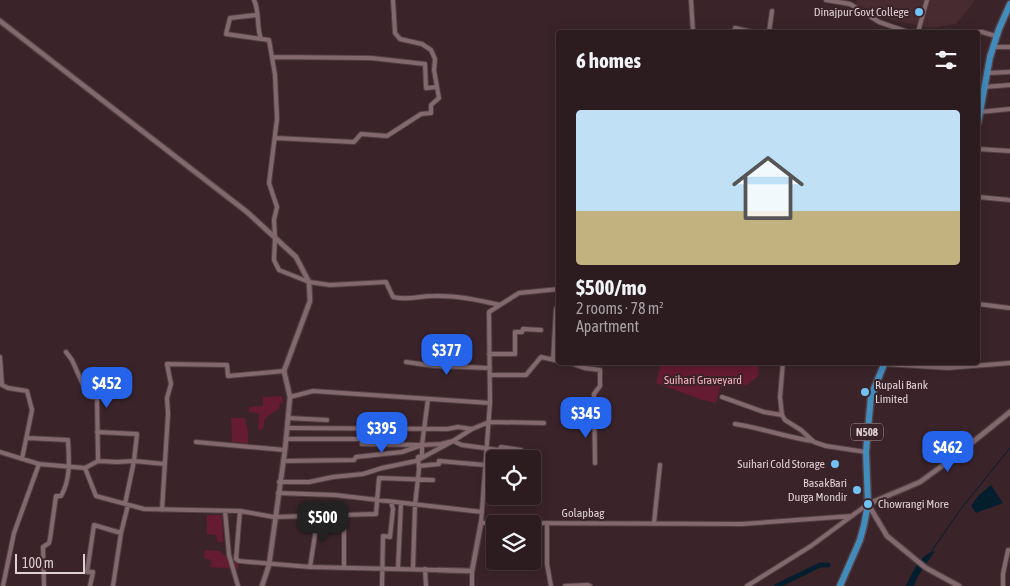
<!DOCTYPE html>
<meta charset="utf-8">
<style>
:root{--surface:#2c1b1f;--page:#342428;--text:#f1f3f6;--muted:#a6a1a4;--line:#48393d;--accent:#2563eb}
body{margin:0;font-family:"Asap Condensed",sans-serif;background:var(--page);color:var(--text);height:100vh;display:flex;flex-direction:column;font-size:19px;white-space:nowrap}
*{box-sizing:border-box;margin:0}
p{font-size:16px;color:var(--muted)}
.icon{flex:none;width:28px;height:28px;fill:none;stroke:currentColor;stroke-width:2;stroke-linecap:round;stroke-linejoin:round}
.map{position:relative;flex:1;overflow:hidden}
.sheet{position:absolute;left:556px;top:30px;width:424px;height:335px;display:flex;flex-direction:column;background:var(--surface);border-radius:5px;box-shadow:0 2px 12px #0003,0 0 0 1px var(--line)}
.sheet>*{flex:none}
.controls{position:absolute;left:486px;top:450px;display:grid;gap:10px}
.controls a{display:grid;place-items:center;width:55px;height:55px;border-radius:5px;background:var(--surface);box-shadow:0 2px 12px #0003,0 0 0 1px var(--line);font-size:25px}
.scale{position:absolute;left:15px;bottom:12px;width:70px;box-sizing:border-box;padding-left:5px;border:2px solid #dfd0d3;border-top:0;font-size:14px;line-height:18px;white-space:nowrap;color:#dfd0d3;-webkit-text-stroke:4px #3a2429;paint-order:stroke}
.price{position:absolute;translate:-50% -42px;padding:0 11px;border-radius:10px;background:var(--accent);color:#fff;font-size:16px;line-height:32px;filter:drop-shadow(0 1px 2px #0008)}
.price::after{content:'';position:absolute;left:50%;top:30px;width:15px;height:11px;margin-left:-8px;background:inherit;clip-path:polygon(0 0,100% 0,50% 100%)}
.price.current{background:#222;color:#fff}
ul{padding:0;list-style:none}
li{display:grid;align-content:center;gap:10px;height:265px;padding:0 20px}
li span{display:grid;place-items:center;height:155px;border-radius:5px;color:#555}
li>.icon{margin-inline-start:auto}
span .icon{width:90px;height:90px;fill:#fffc;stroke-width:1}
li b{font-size:21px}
h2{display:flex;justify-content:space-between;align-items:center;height:60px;padding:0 20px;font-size:21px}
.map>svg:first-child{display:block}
</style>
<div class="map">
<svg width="1010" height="586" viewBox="0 0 1010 586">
<rect width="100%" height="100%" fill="#3a2429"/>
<path fill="#482b31" d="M857,0H975L956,24L931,28L891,20L856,4Z"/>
<path fill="#651b32" d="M661,363V362L759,363L758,376L747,385L720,387L716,403L702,400L656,383Z
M282,396L283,403L279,404L280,408L265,418L263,429L258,430L259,413L249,412V407L263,406V397Z
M231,418H245L248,432V444L232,442Z
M207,515H222L223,542H218L216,535L207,534Z
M205,550L220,551L228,559L233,557L239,561L238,569L210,567L211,560L204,558Z"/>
<path fill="#041e2e" d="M991,485L1003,503L976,513L971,506L978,496Z
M935,551L918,576L914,586H906C912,573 920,554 935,551Z"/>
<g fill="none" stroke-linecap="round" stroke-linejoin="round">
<path stroke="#041e2e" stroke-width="1" d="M931,552L960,510L1010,448"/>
<path stroke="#041e2e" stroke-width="5" d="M777,586L820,565H828"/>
<defs>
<path id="minor" d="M254,0C260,12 256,26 261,39
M691,0L693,32
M826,0L850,4L879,22L908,32
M257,15L230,18L226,34L269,40L275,75L277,119L269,183L277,207L274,220L275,238L274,260L279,270L309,282L330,285L386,282L393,297C409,301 418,296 433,296C455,295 478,300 500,305
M735,28L752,32
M769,32L772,11
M918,32L927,0
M950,32H982L996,36
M993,47H1010
M272,57L371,58L425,64L426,88L437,87
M987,73L1010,72
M984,87L1010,85
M980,112L1010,109
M275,138L354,142L361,134L387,136L421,114L431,113V105L439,98L434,70L435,59L431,50L422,44L400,39L395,33L393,0
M978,149L1010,151
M978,197L1010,200
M559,289L519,293L489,312L490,403L481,523L742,524L852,516
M978,304L1010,308
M66,352L72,360L88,396L97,398L98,461L85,468
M489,354H515V332H522L523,329L541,330
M0,357L2,385L8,388L27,391L32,410L22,459
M553,360L556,309L559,303
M406,362L434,366L490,368
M568,362L584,368L600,370V386L594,394L595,463
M783,362L780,397L782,415L785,420L801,430L814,442L826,446L866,452
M884,364L948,368L1010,363
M490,375H526L541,357L559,361
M290,397L313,391L490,403
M722,397L764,412L782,415
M288,418L327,420
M735,424C761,428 786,437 812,441
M287,428L447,429L458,427L472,429
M97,432L137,434L134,461L165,464
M27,438L68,440C69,459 71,479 61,496H56L50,539L49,543L43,547L44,586
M286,439H362V444L422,445L428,399
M196,442L285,450
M0,452L39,464L85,468L96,496L144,509L240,511L236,559L239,561L310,567L438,570
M98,461L117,462L134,461L125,504
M283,461L354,460L356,457L402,452L422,445L441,444L453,441L462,445L499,450L501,447L521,450
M419,466L439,464V461L485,465
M485,472L495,473
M279,482H309L333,477L363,474L382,468L416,461L453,441L472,429L489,422L544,423
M278,493L335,495L482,512
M162,510L168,414L167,398L171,384L167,364L227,365L228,376L284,371
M225,511L229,555L238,586
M240,511L274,517L376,514L379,478L433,480
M547,523V564L551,586
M654,523L660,465
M310,567L318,516
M344,567V515
M398,568L401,503
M413,569L415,505L419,469L418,457L422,456V445
M425,569L426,586
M3,586L14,533L39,464
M90,586L93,572H87L94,525L121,533L128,505
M113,586L121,533
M382,586L383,536L390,537L393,509L391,502
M472,586V571
M565,586L588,585L590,586
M747,586L811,546L868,504
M1003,586V574L1008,550"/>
<path id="tertiary" d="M0,21L247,212L296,257L309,282L310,301L284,371L290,397L285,450L269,565L262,586
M438,570L472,571L481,523
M959,586L926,568L887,536L868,504L920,482L953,458L1010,412"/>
<path id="trunk" d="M978,123L990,57L999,29L1010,4
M840,586L860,540L864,525L868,504L866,452L871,396L885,362"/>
</defs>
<use href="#minor" stroke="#524044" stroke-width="6"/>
<use href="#tertiary" stroke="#524044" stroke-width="7"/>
<use href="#trunk" stroke="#524044" stroke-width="9"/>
<use href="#minor" stroke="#83696e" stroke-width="4"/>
<use href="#tertiary" stroke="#83696e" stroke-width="4.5"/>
<use href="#trunk" stroke="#428cbc" stroke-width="6"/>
</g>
<g fill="#71c1f5" stroke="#3a2429" stroke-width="2">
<circle cx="919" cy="12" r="5"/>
<circle cx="865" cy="392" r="5"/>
<circle cx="835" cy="464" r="5"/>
<circle cx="857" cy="490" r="5"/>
<circle cx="868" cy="504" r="5"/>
</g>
<g text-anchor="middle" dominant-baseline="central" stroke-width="4" stroke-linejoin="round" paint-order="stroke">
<rect fill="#3a2429" stroke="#ae9ca0" stroke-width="1" x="851" y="423.5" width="32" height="17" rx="4"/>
<g font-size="11" font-weight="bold" fill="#dfd0d3">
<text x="867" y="432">N508</text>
</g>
<g font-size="12" fill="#dfd0d3" stroke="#3a2429" text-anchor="end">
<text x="909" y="12">Dinajpur Govt College</text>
<text x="875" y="385" text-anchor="start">Rupali Bank<tspan x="875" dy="14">Limited</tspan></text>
<text x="825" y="464">Suihari Cold Storage</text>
<text x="847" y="483">BasakBari<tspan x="847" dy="14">Durga Mondir</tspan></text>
<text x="878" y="504" text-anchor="start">Chowrangi More</text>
</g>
<g font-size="12" fill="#f8b2c0" stroke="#3a2429">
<text x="703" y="380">Suihari Graveyard</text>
</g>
<g font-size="12" fill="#dfd0d3" stroke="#3a2429">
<text x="583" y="513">Golapbag</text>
</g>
</g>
</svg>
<div class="controls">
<a><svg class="icon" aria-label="locate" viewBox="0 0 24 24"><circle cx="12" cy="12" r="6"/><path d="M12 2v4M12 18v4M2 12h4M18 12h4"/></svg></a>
<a><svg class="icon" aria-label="layers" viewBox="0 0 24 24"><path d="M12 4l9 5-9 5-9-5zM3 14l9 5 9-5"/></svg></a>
</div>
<div class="scale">100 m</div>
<b class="price" style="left:447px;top:376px">$377</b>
<b class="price" style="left:107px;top:409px">$452</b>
<b class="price" style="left:586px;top:439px">$345</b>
<b class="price" style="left:382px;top:454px">$395</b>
<b class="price" style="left:948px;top:473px">$462</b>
<b class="price current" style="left:323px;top:543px">$500</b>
<section class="sheet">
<h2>6 homes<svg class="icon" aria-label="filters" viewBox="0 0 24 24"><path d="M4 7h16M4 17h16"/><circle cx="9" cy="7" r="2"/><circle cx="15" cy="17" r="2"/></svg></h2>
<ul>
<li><span style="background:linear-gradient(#bfe0f5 65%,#c2b280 0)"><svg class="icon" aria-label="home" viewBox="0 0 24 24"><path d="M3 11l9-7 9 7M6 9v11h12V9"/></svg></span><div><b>$500/mo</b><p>2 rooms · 78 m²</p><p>Apartment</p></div></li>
</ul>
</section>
</div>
